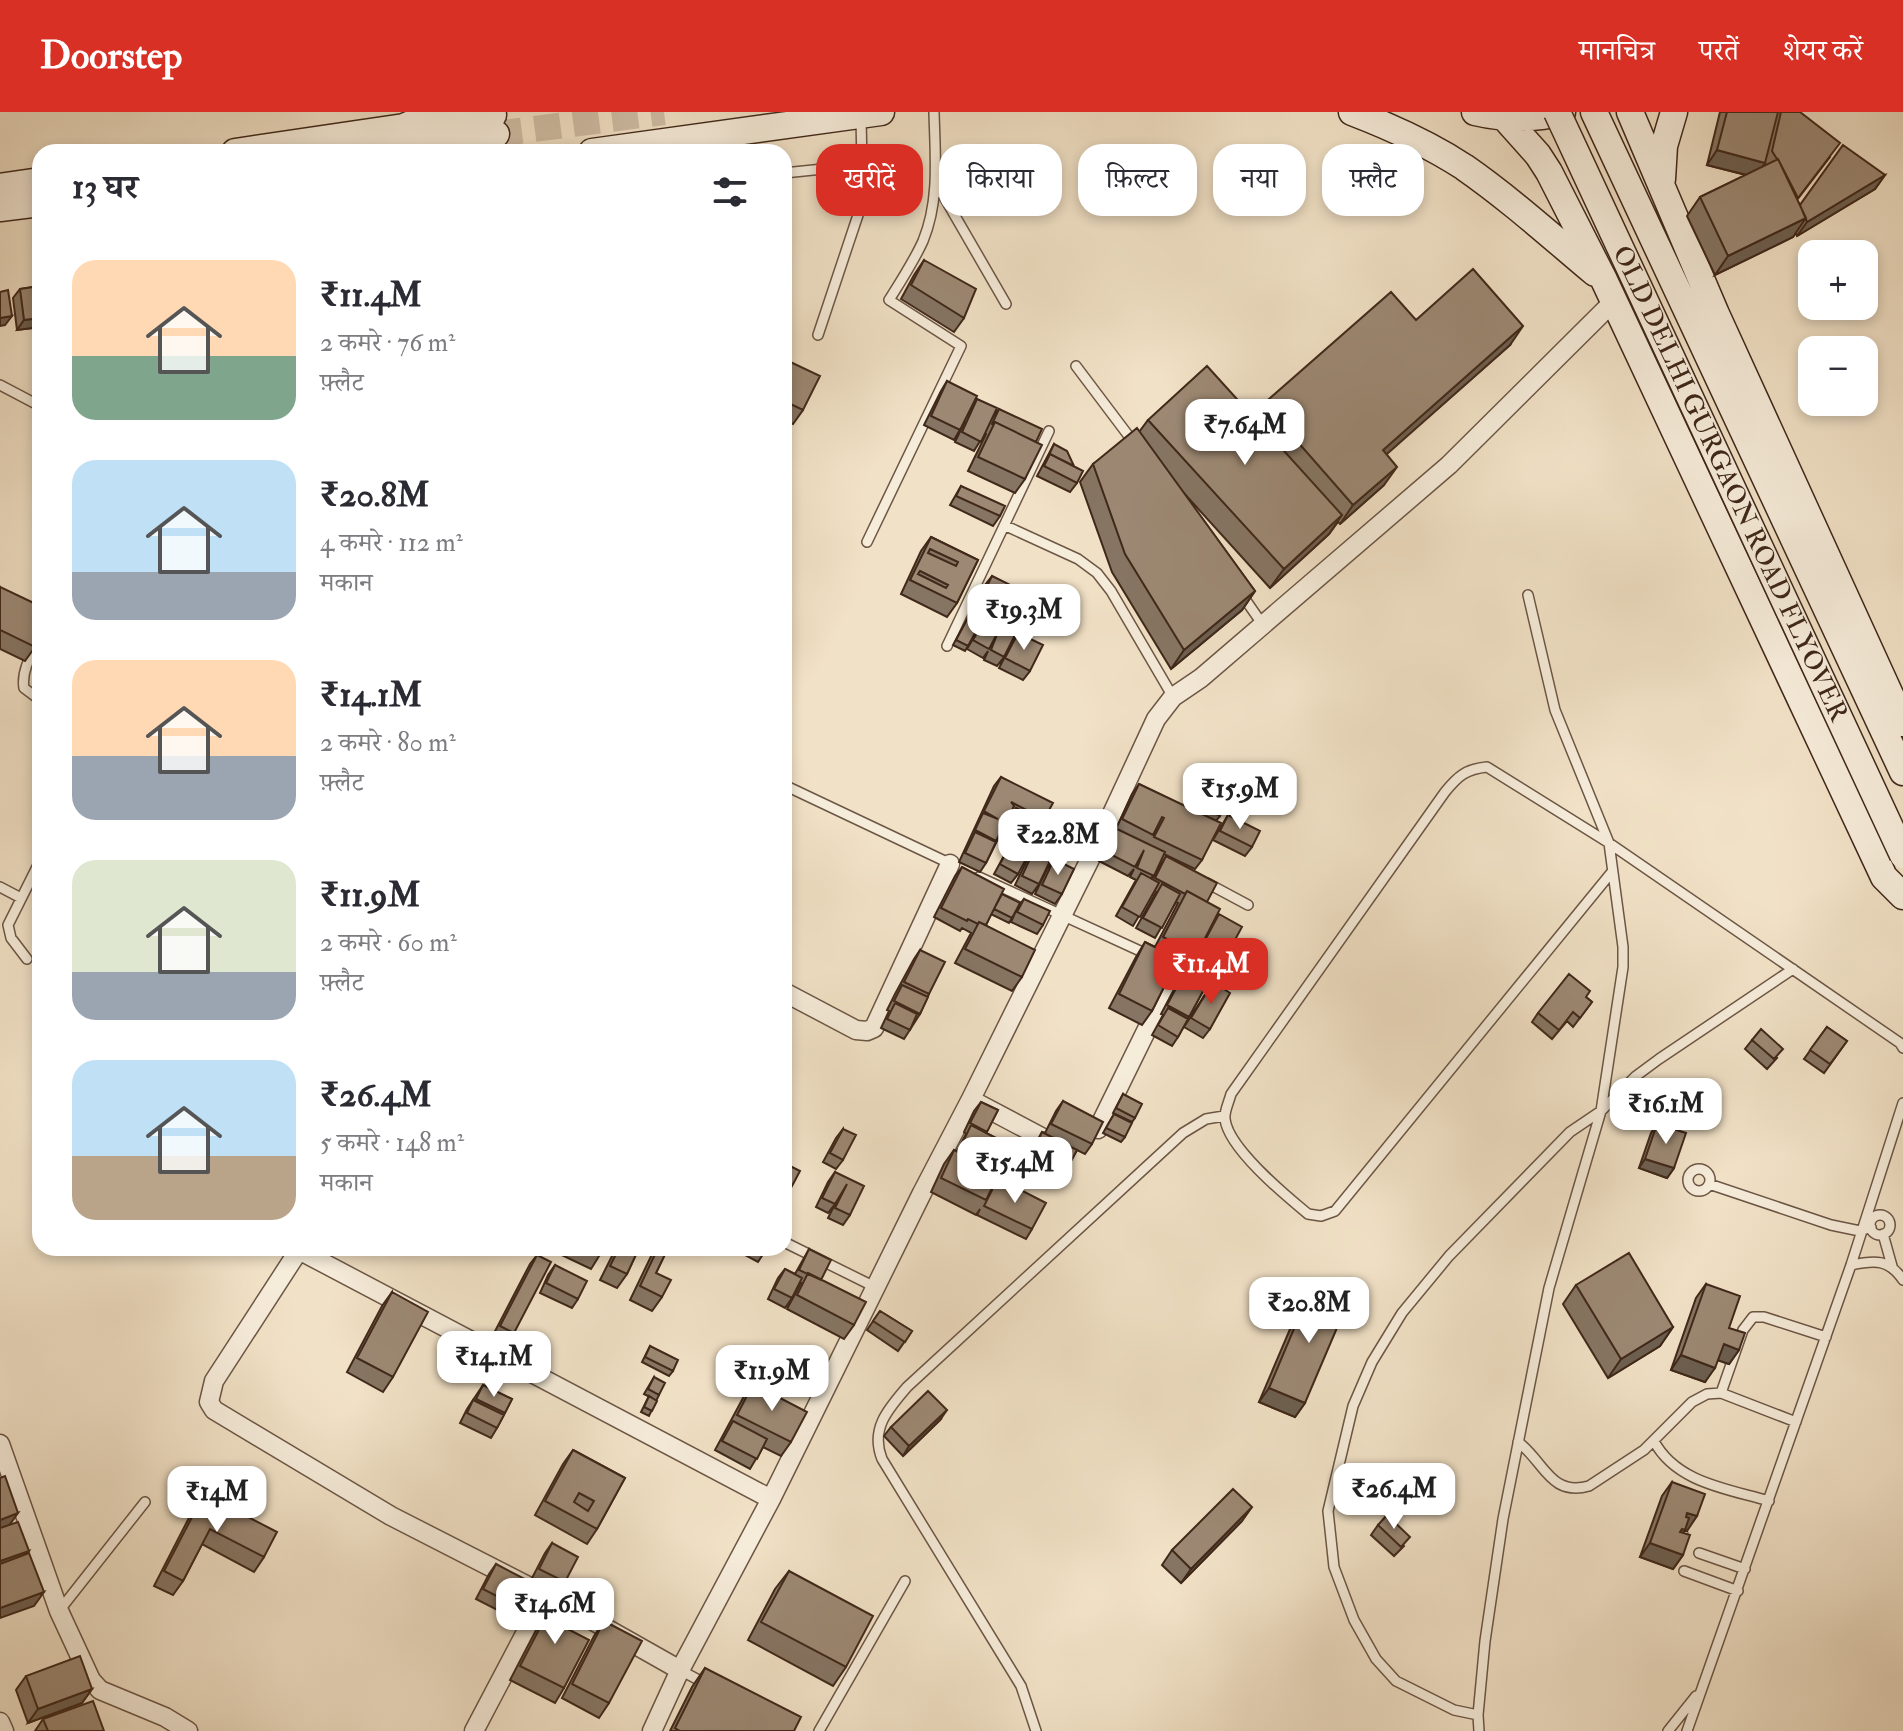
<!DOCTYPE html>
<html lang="hi">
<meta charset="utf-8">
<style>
:root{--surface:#fff;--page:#f7f7f7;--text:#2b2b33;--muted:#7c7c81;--accent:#d93025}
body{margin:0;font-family:"IM FELL Double Pica","Noto Serif Devanagari",serif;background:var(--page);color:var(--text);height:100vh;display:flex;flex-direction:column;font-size:30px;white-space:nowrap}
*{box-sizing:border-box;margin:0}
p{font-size:26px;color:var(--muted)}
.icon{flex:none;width:44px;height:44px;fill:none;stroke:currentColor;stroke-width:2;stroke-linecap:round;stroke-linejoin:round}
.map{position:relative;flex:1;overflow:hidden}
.panel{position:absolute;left:32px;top:32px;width:760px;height:1112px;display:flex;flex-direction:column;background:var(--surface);border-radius:24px;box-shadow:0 4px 12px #0003}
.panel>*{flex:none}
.guide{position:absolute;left:816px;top:32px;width:760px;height:72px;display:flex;gap:16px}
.tools{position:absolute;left:1798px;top:128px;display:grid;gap:16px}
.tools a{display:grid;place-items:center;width:80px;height:80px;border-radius:16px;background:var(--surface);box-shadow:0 4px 12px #0003;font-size:40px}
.price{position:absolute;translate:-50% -68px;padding:0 18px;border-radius:16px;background:#fff;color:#222;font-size:26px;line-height:52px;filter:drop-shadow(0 2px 4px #0008)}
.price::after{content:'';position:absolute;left:50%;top:48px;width:24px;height:18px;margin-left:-12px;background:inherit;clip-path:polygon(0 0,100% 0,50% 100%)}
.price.selected{background:var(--accent);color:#fff}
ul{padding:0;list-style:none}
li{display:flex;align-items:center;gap:24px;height:200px;padding:0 40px}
li span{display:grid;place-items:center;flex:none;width:224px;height:160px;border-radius:24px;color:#555}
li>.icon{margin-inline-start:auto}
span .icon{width:96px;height:96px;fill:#fffc;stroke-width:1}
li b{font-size:34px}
h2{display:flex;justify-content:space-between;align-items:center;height:96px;padding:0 40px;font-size:34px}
.chip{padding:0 28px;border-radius:24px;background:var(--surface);box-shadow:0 4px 12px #0003;font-size:28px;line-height:72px}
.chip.selected{background:var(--accent);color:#fff}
header{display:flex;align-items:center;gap:48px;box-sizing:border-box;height:112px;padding:0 40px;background:var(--accent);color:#fff}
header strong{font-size:38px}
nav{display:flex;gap:44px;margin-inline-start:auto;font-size:28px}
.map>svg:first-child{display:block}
</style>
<header>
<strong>Doorstep</strong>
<nav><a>मानचित्र</a><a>परतें</a><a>शेयर करें</a></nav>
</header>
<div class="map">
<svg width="1903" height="1619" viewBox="0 0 1903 1619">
<rect width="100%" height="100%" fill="#f1e1c6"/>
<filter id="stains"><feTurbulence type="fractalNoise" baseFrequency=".0025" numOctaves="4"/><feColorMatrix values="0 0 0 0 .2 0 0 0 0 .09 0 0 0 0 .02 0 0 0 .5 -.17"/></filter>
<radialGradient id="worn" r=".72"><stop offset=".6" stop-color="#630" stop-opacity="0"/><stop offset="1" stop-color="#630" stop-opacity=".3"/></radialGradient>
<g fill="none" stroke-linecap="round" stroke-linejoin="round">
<path stroke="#cebca4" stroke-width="26" stroke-dasharray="26 13" stroke-linecap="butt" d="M496,22L664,0"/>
<defs>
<path id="lane" d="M784,61L862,53
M936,71L1006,192
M818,223L858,103L862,53L861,6
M1076,254L1134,331
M0,273L40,294
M1006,414L1078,447L1097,461L1111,479L1173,585
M867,430L961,234L889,188C901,169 914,149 923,129C940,88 935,43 934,0
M1240,480L1263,513
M40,527C32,542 21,558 24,576L40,588
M947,534L1049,319
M784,673L951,752
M1611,761L1335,1099L1321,1104L1308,1102C1285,1083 1228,1036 1225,1007C1224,999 1229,990 1231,982L1445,680C1458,664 1466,657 1487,655L1609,731L1900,931L1903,936
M979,765L1151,844
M1207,771L1248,793
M0,775L21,786
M27,847L11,826L8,813L40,749
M1688 1068a11 11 0 1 1 22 0a11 11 0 1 1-22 0Z
M1709,1072L1831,1113L1860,1119L1871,1115
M1870 1113a10 10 0 1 1 20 0a10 10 0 1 1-20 0Z
M1883,1122L1892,1154
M784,1130L875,1175
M1851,1153C1875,1148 1889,1147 1903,1168
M1721,1281L1743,1218L1753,1205H1764L1826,1225
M1654,1329C1676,1371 1729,1377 1769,1389
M1518,1330C1544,1349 1550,1385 1589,1374L1644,1338L1692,1290L1707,1282L1721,1281L1796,1310
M1699,1441L1745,1457
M1684,1459L1738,1479
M59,1499L145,1390
M680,1558L708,1573
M1478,1603L1454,1598L1396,1569L1376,1547L1354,1508L1334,1455L1328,1399L1353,1294L1372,1250L1402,1201L1449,1144L1570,1020L1601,999L1636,964L1659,947L1793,857
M819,1619L905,1469
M1036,1619L1021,1574L882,1347C870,1317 888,1297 907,1275L1183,1021L1206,1007L1224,1004
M1479,1619L1478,1603L1485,1529L1503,1407L1549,1176L1601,999L1623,855V835L1609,731L1555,598L1528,483
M1668,1619L1696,1584
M1687,1619L1851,1153L1903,991"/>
<path id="street" d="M784,880L856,918L867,919L874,916L950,752
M977,991L1060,1035
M1098,1017L1177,856
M295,1136L771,1387
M299,1138L214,1269L209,1290L214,1298L391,1404L565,1493L680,1558
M0,1332L59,1499L91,1568L100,1578L165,1605L188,1619
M0,1610L4,1619
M474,1619L545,1484
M652,1619L680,1558L771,1387L922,1081L971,987L1104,719L1156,607L1173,585L1201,566L1449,353L1614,189"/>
<path id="secondary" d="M1352,0C1391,15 1429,32 1464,55C1510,87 1552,125 1595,161
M1475,0C1505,7 1532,8 1562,0
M1594,0L1903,660
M1630,0L1716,202L1903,611
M1506,7L1538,43L1549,60L1604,168L1884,765L1903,784
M419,13L493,3
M235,40L404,15L438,0
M383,40L496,22
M592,40L881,0
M1662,67L1664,34L1674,0
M0,75L40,69
M0,96L40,91"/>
</defs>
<use href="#lane" stroke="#6c5645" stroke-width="12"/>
<use href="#street" stroke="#6c5645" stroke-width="21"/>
<use href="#secondary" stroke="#40281a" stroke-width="29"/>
<use href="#lane" stroke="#f6ecda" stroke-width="9"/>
<use href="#street" stroke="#f6ecda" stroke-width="18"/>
<use href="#secondary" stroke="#f6ecda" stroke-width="26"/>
<defs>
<g id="secondary-bridge">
<path id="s1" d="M1557,0L1903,743"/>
</g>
</defs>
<use href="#secondary-bridge" stroke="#40281a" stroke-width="29" stroke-linecap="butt"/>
<use href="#secondary-bridge" stroke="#f6ecda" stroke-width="26"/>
</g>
<path fill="#867563" stroke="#40281a" stroke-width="2" d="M1720,0H1800L1830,45L1797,88L1800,93L1885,63L1875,77L1797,124L1796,121L1793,125L1715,163L1687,104L1700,85L1746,63L1707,53Z
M924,148L964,206L954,220L901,187L914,163Z
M40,174V215L17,218L13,186L20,177Z
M1416,208L1510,233L1386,342L1384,373L1340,412L1338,410L1329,422L1270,476L1182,379L1255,479L1242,498L1171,557L1112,460L1080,370L1093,352L1139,320L1148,308L1251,304L1253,301Z
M784,247L803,298L793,312L784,308Z
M947,269L971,296L977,287L992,306L999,297L1036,330L1025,367L1015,381L968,359L986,322L985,321L974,339L955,330L965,309L954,328L924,313L941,279Z
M1054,332L1077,371L1070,380L1037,364Z
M961,374L1000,404L993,414L950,393Z
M931,425L978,448L957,491L947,505L901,482L921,439Z
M992,464L1034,513L1027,522L974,497L985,473Z
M0,475L35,535L25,549L0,537Z
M969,504L968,534L965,539L953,533Z
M986,505L1004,545L997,554L984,548L988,539L983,546L967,537Z
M1018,521L1030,559L1023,568L999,556L1012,531Z
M1206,662L1220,704L1216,709L1202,748L1195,757L1164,742L1151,767H1152L1166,744L1207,790L1214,809L1218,859L1212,869L1188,856L1194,846L1187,856L1176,851L1152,899L1142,913L1109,896L1136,845L1145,830L1155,835L1178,791L1176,790L1155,826L1136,816L1156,780L1154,779L1133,814L1116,804L1136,768L1130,765L1134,757L1128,764L1099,749L1111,727L1117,718L1116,717L1132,682L1139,672L1188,696L1200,672Z
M1001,665L1044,707L1038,717L1034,715L1024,732L1018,762L1011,771L994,762L1012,729L1000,723L1011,703H1010L986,751L980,760L959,750L994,674Z
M1228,703L1252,735L1245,744L1213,728Z
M1034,738L1039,772L1032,782L1015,773L1027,748Z
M1054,747L1062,782L1055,792L1035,782L1047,757Z
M962,755L1002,782L1012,806L1009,811L991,802L986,813L1022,865L1012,879L955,851L971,821L962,816L960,819L934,805L955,764Z
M1024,787L1043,813L1037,822L1011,810L1017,796Z
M920,838L929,882L920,902L904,927L881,916L889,899L887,898L895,882L914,847Z
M1187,856L1209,868L1178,925L1172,934L1152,923L1163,903L1161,902L1180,866Z
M1213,870L1210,917L1203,926L1184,915Z
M1586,885L1592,890L1573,915L1567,909L1552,927L1532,910L1538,901Z
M1827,915L1847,929L1824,961L1804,947Z
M1752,928L1777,946L1767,957L1745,937Z
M1123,982L1135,1006L1132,1010L1113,1001Z
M1063,989L1092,1032L1085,1042L1077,1038L1060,1068L1028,1054L1022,1066L1015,1076L997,1067L994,1072L1032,1117L1026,1127L977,1103L980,1097L976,1103L931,1080L944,1052L954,1038L957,1039L966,1022L964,1020L974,999L981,990L998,998L986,1021L1029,1043L1042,1020L1045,1021L1056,999Z
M1114,1002L1125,1025L1121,1030L1103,1021Z
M1657,1012L1674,1056L1667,1066L1639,1056L1651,1021Z
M843,1017V1048L836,1057L823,1050L836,1026Z
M835,1060L850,1103L843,1113L828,1106L835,1092L828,1101L816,1095L828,1070Z
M40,1088V1099L36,1097Z
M547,1136H604L591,1157Z
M616,1136H639L627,1162L617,1176L600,1168Z
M655,1136H668L656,1161L662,1185L652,1199L630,1188Z
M732,1136H767L758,1150Z
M809,1137L821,1168L854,1213L844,1227L787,1197L801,1171H799L792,1186L785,1196L768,1187L778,1166L785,1157L795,1162Z
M537,1143L514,1221L507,1231L493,1223L530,1152Z
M555,1153L578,1187L572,1196L540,1181L548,1163Z
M1706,1172L1729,1216L1739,1238L1729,1252L1718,1248L1705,1270L1671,1258L1696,1186Z
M1576,1173L1673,1215L1660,1234L1608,1266L1563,1192Z
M1312,1174L1305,1291L1295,1305L1259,1290L1302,1189Z
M392,1180L393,1265L383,1280L347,1260L382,1194Z
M880,1199L912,1219L898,1239L867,1218Z
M650,1234L673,1259L669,1264L642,1250Z
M654,1265L659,1283L649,1304L641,1300L649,1284L652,1286L644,1282Z
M753,1272L791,1330L781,1344L763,1335L750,1357L715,1338L743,1286Z
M483,1273L512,1287L497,1316L491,1326L460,1311L467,1297Z
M940,1308L903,1344L884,1324L891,1315Z
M573,1338L625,1366L597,1417L587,1432L535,1403L563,1352Z
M1672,1370L1687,1419L1685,1418L1683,1420V1443L1673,1457L1640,1445L1662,1384Z
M204,1382L264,1445L254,1460L202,1432L183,1469L173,1483L154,1474L194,1396Z
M1242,1409L1181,1471L1162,1453L1172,1438Z
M1378,1413L1404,1434L1394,1444L1371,1423Z
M552,1431L565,1470L558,1479L532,1466L545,1441Z
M496,1452L530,1501L523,1511L476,1487L489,1462Z
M789,1459L846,1555L833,1574L748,1528L775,1477Z
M557,1483L562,1514L564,1576L555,1591L510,1568L547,1497Z
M604,1509L609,1591L599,1606L562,1586L594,1524Z
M705,1556L794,1619H670L692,1575Z
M26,1564L92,1577L82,1591L28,1611L16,1578Z
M43,1607L104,1619H35Z"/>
<path fill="#6d5f50" stroke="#40281a" stroke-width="2" d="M1717,38L1765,51L1755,65L1707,53Z
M1885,63L1875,77L1797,124L1807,110Z
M1806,106L1793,125L1715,163L1728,144Z
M12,204L5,213L0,214V206Z
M40,206V215L17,218L24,208Z
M1523,214L1510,233L1370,357L1383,338Z
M1289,320L1276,339L1265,349L1278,330Z
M1397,355L1384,373L1340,412L1353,393Z
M1342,403L1329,422L1270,476L1284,457Z
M1255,479L1242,498L1171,557L1184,538Z
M1645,1047L1674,1056L1667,1066L1639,1056Z
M106,1136H184L125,1141L104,1140Z
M1673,1215L1660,1234L1608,1266L1621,1247Z
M1724,1232L1739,1238L1729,1252L1714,1247Z
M1681,1243L1715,1256L1705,1270L1671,1258Z
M1269,1276L1305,1291L1295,1305L1259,1290Z
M947,1298L940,1308L903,1344L909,1334Z
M1252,1395L1242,1409L1181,1471L1191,1457Z
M18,1401L8,1415L0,1418V1408Z
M1687,1401L1697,1404L1687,1419L1683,1417L1685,1418L1675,1432Z
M1650,1431L1683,1443L1673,1457L1640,1445Z
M29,1439L19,1453L0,1460V1449Z
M44,1480L34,1494L0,1506V1496Z
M92,1577L82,1591L28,1611L38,1597Z"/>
<path fill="#9c8873" stroke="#40281a" stroke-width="2" fill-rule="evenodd" d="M1727,0H1778L1765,51L1717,38Z
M1781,0H1800L1840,31L1798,86L1778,47H1777L1772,39Z
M1843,33L1885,63L1807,110L1800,93Z
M1778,47L1806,106L1728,144L1700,85Z
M924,148L976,177L964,206L911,173Z
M1473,157L1523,214L1383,338L1397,355L1353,393L1289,320L1278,330L1253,301L1391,180L1416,208Z
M40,174V206L24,208L20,177Z
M8,178L12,204L0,206V180Z
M784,247L820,264L803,298L784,289Z
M1207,254L1342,403L1284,457L1148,308Z
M947,269L977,284L960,318L931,304Z
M977,287L997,296L981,330L962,320Z
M999,297L1042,317L1036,330L995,310L993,313L992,312Z
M995,310L1042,333L1025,367L978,345Z
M1137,316L1255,479L1184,538L1125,442L1093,352Z
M1054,332L1067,339L1074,354L1050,342L1048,345Z
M1050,342L1083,359L1077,371L1044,354Z
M961,374L1005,394L1000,404L956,384Z
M931,425L978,448L957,491L910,468ZM930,437L958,450L956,454L928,441ZM920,459L948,473L946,476L918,462Z
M992,464L1045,490L1034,513L980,488Z
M0,475L40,494V524L35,535L0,518Z
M969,504L981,510L968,534L956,528Z
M986,505L1016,521L1004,545L991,538L998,520L989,537L973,528Z
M1018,521L1043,533L1030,559L1005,546Z
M1206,662L1234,675L1220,704L1193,691Z
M1001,665L1053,691L1044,707L1011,690L1014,694L996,729L975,718L983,701L998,707L984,699Z
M1139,672L1221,711L1202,748L1154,725L1164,706L1162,705L1153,723L1122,707Z
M1016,696L1038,707L1029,725L1007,714Z
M1228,703L1260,719L1252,735L1220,719Z
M1117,717L1165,740L1154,764L1137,756L1144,738L1135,755L1106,740Z
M975,720L996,730L986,751L965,741Z
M1014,726L1032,736L1018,762L1000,752Z
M1034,738L1051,747L1039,772L1022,764Z
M1166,744L1217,771L1207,790L1187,779L1185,782L1155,766Z
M1054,747L1074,757L1062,782L1042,773Z
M962,755L1004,777L986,813L979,810L978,812L968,807L967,809L941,796Z
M1141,761L1159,771L1140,805L1122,795Z
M1162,772L1180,782L1162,816L1143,806Z
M1187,779L1220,797L1197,842L1163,825Z
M1002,782L1020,791L1012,806L994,797Z
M1024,787L1050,799L1043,813L1017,800Z
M1219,802L1242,815L1218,859L1195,847Z
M979,810L1035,838L1022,865L965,837Z
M1145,830L1178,847L1152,899L1119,882Z
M920,838L945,850L929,882L904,870Z
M1187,856L1209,868L1189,905L1167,893Z
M1569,862L1590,879L1586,885L1592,890L1580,906L1573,900L1559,918L1538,901Z
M1213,870L1230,881L1210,917L1191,906Z
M902,873L928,885L920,902L894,889Z
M895,891L917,902L910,918L887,907Z
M1168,896L1188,907L1178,925L1158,913Z
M1827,915L1847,929L1830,952L1810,938Z
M1761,917L1783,937L1774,947L1752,928Z
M1123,982L1142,992L1135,1006L1116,996Z
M1063,989L1103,1010L1092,1032L1051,1012Z
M981,990L998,998L987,1020L970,1011Z
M1114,1002L1132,1011L1125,1025L1106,1016Z
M1657,1012L1686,1021L1674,1056L1645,1047Z
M971,1013L1032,1045L1022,1066L960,1036Z
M843,1017L856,1023L843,1048L830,1041Z
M1042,1020L1077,1038L1066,1059L1031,1043Z
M954,1038L1000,1060L986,1088L941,1066Z
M784,1051L800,1059L784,1089Z
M835,1060L864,1074L850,1103L835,1096L847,1072L835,1092L822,1086Z
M997,1068L1018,1079L1019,1077L1046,1091L1032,1117L984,1094Z
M586,1136H604L601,1143Z
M619,1136H639L627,1162L610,1154Z
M658,1136H668L656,1161L671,1168L662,1185L640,1174Z
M756,1136H767L765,1141Z
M809,1137L831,1148L821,1168L799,1158Z
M1629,1141L1673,1215L1621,1247L1576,1173Z
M537,1143L551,1150L514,1221L500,1214Z
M555,1153L587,1169L578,1187L546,1171Z
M785,1157L802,1166L792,1186L774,1177Z
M808,1161L866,1190L854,1213L797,1183Z
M1706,1172L1740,1184L1729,1216L1745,1221L1739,1238L1724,1232L1715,1256L1681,1243Z
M1312,1174L1348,1190L1305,1291L1269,1276Z
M392,1180L428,1200L393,1265L357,1246Z
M880,1199L912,1219L905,1230L873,1209Z
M650,1234L678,1248L673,1259L645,1245Z
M654,1265L665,1271L659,1283L648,1277Z
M753,1272L807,1300L791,1330L737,1303Z
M483,1273L512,1287L505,1301L476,1287Z
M928,1279L947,1298L909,1334L891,1315Z
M649,1284L657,1289L652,1299L644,1295Z
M473,1288L504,1303L497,1316L467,1301Z
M733,1309L767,1327L757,1347L722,1329Z
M573,1338L625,1366L597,1417L545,1389ZM579,1381L594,1389L588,1399L574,1390Z
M5,1364L18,1401L0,1408V1366Z
M1672,1370L1705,1382L1697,1404L1687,1401L1686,1405L1689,1406L1685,1418L1682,1417L1680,1420L1690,1423L1683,1443L1650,1431Z
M1233,1377L1252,1395L1191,1457L1172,1438Z
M204,1382L277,1420L264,1445L210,1417L183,1469L164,1459Z
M1387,1403L1410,1425L1401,1435L1378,1413Z
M18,1410L29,1439L0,1449V1416Z
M552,1431L578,1445L565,1470L539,1457Z
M29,1441L44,1480L0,1496V1452Z
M496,1452L542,1476L530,1501L483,1477Z
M789,1459L873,1504L846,1555L761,1510Z
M557,1483L574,1491L562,1514L589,1528L564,1576L520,1554Z
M604,1509L642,1529L609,1591L572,1572Z
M80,1544L92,1577L38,1597L26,1564Z
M705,1556L801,1605L794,1619H680L675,1616Z
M93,1589L104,1619H48L43,1607Z"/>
<g text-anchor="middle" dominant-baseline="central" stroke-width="8" stroke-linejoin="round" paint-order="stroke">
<g font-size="26" fill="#40281a" stroke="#f6ecda">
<text stroke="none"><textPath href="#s1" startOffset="410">OLD DELHI GURGAON ROAD FLYOVER</textPath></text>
</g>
</g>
<rect width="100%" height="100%" filter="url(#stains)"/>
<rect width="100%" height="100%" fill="url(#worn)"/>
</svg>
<div class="tools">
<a>+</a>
<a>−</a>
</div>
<b class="price" style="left:1245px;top:355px">₹7.64M</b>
<b class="price" style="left:1024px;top:540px">₹19.3M</b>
<b class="price" style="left:1240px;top:719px">₹15.9M</b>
<b class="price" style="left:1058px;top:765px">₹22.8M</b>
<b class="price selected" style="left:1211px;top:894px">₹11.4M</b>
<b class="price" style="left:1666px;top:1034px">₹16.1M</b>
<b class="price" style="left:1015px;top:1093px">₹15.4M</b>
<b class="price" style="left:1309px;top:1233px">₹20.8M</b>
<b class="price" style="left:494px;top:1287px">₹14.1M</b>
<b class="price" style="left:772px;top:1301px">₹11.9M</b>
<b class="price" style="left:1394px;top:1419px">₹26.4M</b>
<b class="price" style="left:217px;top:1422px">₹14M</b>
<b class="price" style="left:555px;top:1534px">₹14.6M</b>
<div class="guide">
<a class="chip selected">खरीदें</a>
<a class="chip">किराया</a>
<a class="chip">फ़िल्टर</a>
<a class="chip">नया</a>
<a class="chip">फ़्लैट</a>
</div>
<section class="panel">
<h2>13 घर<svg class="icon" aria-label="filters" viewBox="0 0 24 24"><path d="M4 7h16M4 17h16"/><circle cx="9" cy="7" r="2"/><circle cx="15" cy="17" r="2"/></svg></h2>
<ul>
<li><span style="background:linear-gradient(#ffd9b3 60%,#7fa58c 0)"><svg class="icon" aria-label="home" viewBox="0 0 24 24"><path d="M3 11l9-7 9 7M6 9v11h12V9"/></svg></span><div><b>₹11.4M</b><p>2 कमरे · 76 m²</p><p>फ़्लैट</p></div></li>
<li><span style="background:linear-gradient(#bfe0f5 70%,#9aa5b1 0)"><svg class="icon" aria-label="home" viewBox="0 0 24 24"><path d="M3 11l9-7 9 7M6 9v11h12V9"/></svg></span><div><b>₹20.8M</b><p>4 कमरे · 112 m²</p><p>मकान</p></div></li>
<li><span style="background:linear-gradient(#ffd9b3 60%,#9aa5b1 0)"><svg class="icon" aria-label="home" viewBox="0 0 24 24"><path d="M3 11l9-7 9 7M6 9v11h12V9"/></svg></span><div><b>₹14.1M</b><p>2 कमरे · 80 m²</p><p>फ़्लैट</p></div></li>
<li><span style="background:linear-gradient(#dfe7d0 70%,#9aa5b1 0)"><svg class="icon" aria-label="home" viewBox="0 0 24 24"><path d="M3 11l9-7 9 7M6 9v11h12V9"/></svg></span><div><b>₹11.9M</b><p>2 कमरे · 60 m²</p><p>फ़्लैट</p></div></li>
<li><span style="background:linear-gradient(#bfe0f5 60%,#b9a48a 0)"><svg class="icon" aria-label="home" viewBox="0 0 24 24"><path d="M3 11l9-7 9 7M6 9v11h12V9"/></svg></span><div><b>₹26.4M</b><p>5 कमरे · 148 m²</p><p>मकान</p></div></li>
</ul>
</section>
</div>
